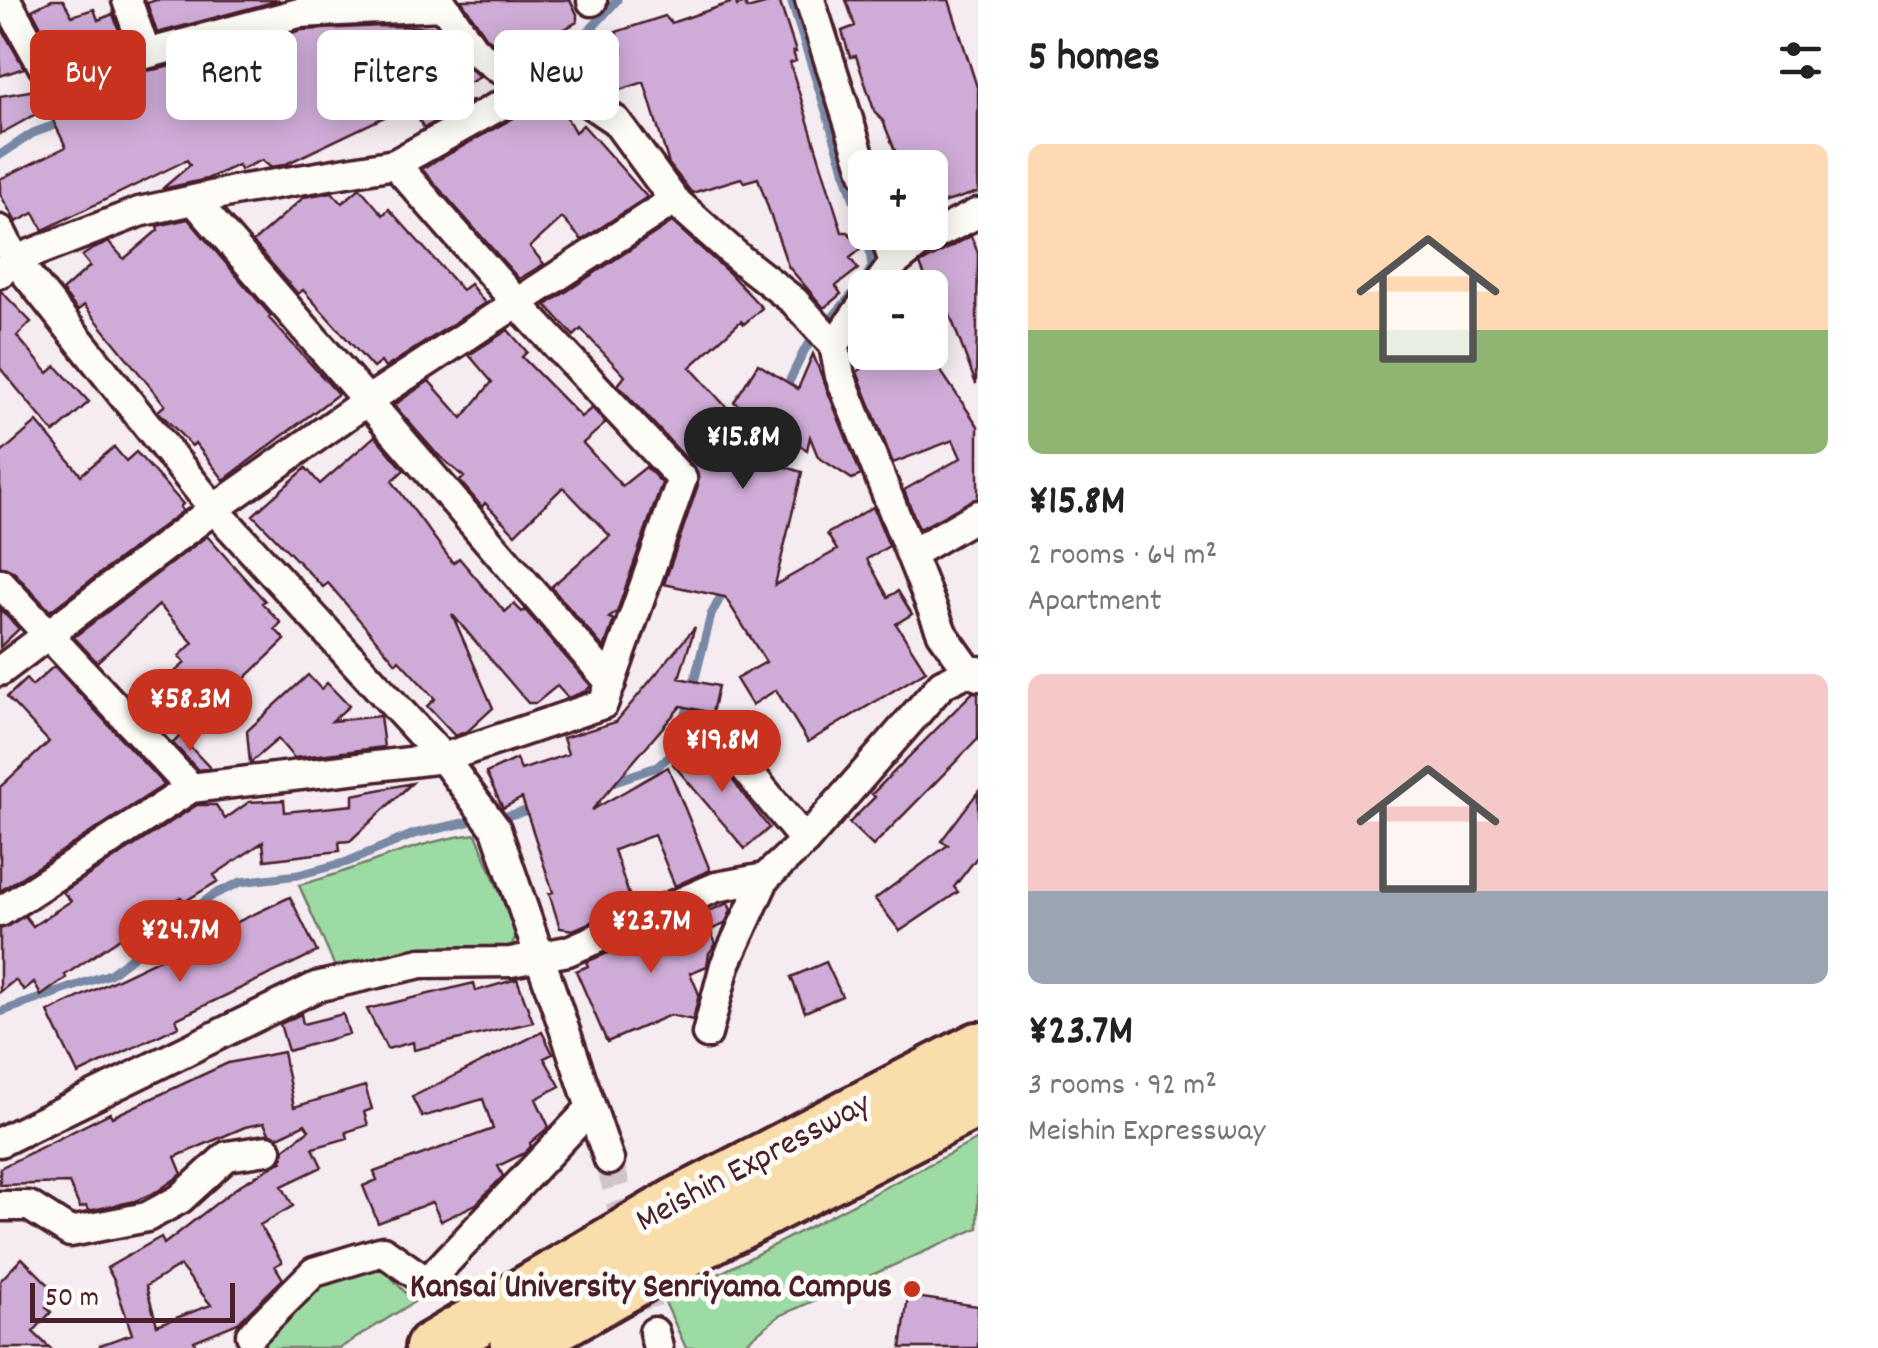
<!DOCTYPE html>
<meta charset="utf-8">
<style>
:root{--surface:#fff;--page:#f2f2f2;--text:#222;--muted:#767676;--accent:#c8321e}
body{margin:0;font-family:Dekko,sans-serif;background:var(--page);color:var(--text);height:100vh;display:flex;flex-direction:column;font-size:38px;white-space:nowrap}
*{box-sizing:border-box;margin:0}
p{font-size:32px;color:var(--muted)}
.icon{flex:none;width:55px;height:55px;fill:none;stroke:currentColor;stroke-width:2;stroke-linecap:round;stroke-linejoin:round}
.map{position:relative;flex:1;overflow:hidden}
.drawer{display:flex;flex-direction:column;background:var(--surface);width:900px}
.drawer>*{flex:none}
.hud{position:absolute;left:30px;top:30px;width:798px;height:90px;display:flex;gap:20px}
.buttons{position:absolute;left:848px;top:150px;display:grid;gap:20px}
.buttons a{display:grid;place-items:center;width:100px;height:100px;border-radius:15px;background:var(--surface);box-shadow:0 5px 25px #0003;font-size:50px}
.scale{position:absolute;left:30px;bottom:25px;width:205px;box-sizing:border-box;padding-left:10px;border:5px solid #4a1f2b;border-top:0;font-size:28px;line-height:35px;white-space:nowrap;color:#4a1f2b;-webkit-text-stroke:8px #fdfcf7;paint-order:stroke}
.price{position:absolute;translate:-50% -85px;padding:0 22px;border-radius:35px;background:var(--accent);color:#fff;font-size:32px;line-height:65px;filter:drop-shadow(0 2px 5px #0008)}
.price::after{content:'';position:absolute;left:50%;top:60px;width:30px;height:22px;margin-left:-15px;background:inherit;clip-path:polygon(0 0,100% 0,50% 100%)}
.price.active{background:#222;color:#fff}
ul{padding:0;list-style:none}
li{display:grid;align-content:center;gap:20px;height:530px;padding:0 50px}
li span{display:grid;place-items:center;height:310px;border-radius:15px;color:#555}
li>.icon{margin-inline-start:auto}
span .icon{width:180px;height:180px;fill:#fffc;stroke-width:1}
li b{font-size:42px}
h2{display:flex;justify-content:space-between;align-items:center;height:120px;padding:0 50px;font-size:42px}
.chip{padding:0 35px;border-radius:15px;background:var(--surface);box-shadow:0 5px 25px #0003;font-size:35px;line-height:90px}
.chip.active{background:var(--accent);color:#fff}
main{display:flex;flex:1;min-height:0}
.map>svg:first-child{display:block}
</style>
<main>
<div class="map">
<svg width="978" height="1348" viewBox="0 0 978 1348">
<rect width="100%" height="100%" fill="#f4ecf1"/>
<filter id="ink" filterUnits="userSpaceOnUse"><feTurbulence type="fractalNoise" baseFrequency=".01" numOctaves="2"/><feDisplacementMap in="SourceGraphic" scale="20" xChannelSelector="R" yChannelSelector="G"/><feConvolveMatrix kernelMatrix="1 2 1 2 8 2 1 2 1" color-interpolation-filters="sRGB"/></filter>
<g filter="url(#ink)">
<path fill="#9ddba4" stroke="#747d68" stroke-width="2.5" d="M476,834L517,935L508,951L336,969L299,885C359,870 414,841 476,834Z
M978,1139V1228L779,1316L739,1348H686L665,1302Z
M379,1264L414,1302L340,1348H241L266,1333L325,1278Z"/>
<g fill="none" stroke-linecap="round" stroke-linejoin="round">
<path stroke="#7888a5" stroke-width="9" d="M534,68C570,56 593,27 617,0
M0,155L33,133L63,122
M783,394L805,349L865,280L872,267L870,251L791,0
M759,470L774,418
M609,783L657,767L677,749L711,615L727,585
M506,816L537,808
M0,1012L110,974L213,895L241,882L298,875L347,862L414,834L468,822"/>
</g>
<path fill="#cfacd7" stroke="#4a1f2b" stroke-width="2.5" fill-rule="evenodd" d="M52,0H63L72,16L94,9L98,20L113,14L121,36L102,42L53,49L32,10Z
M156,0H280L157,33L147,3Z
M461,0H570L577,14V22L515,57L487,38Z
M779,0L796,52H793L796,61L790,63L842,232H848L861,249L850,258L858,269L836,286L841,294L824,308L788,266L758,178L744,182L741,178L692,193L669,164L644,82L614,92L603,58L623,52L616,32L665,16L671,23L736,1L737,6L745,3L747,9Z
M846,0H949L978,90V192L930,207V168H902L883,121L875,113L856,56L850,57L842,31L855,26Z
M382,26L437,27L460,60L480,77L447,95L453,107L474,100L424,128L416,115L409,118L403,108L284,165L270,167L262,160L240,170L238,165L207,179L162,189L190,165L187,160L43,230L34,213L16,222L0,194V179L66,147L47,108L0,134V96L163,68L302,30Z
M2,29L24,68L0,76V30Z
M537,105L563,111L575,132L583,125L647,197L582,240L562,218L530,247L544,264L519,279L422,169Z
M360,188L383,215L389,209L462,290L470,284L485,303L385,368L381,362L373,368L303,290L298,294L253,242L304,197L332,192L342,203Z
M188,219L271,316L269,318L338,394L224,480L195,443L192,446L158,411L165,405L84,305L78,311L62,291L90,266L82,256L91,250L109,242L124,259L158,230L157,226Z
M672,222L729,273L762,308L744,324L741,321L690,367L728,409L695,439L802,472L775,585L837,550L827,534L873,507L889,546L867,559L888,597L898,591L912,614L896,624L926,671L808,742L776,690L752,705L736,679L766,662L725,597L664,584L698,485L695,468L618,385L625,376L581,329L574,336L546,305Z
M971,236L978,253L976,384L944,299L936,302L920,264Z
M0,290L31,322L17,336L48,373L56,366L89,402L54,433L0,368Z
M508,330L527,352L522,357L581,417L592,408L606,423L583,443L622,486L646,467L662,483L617,612L609,618L614,620L604,648L551,587L610,536L563,487L515,534L485,503L482,507L460,481L464,477L436,453L394,405L429,381L462,418L492,382L469,355Z
M886,352H928L978,426V498L919,529L904,490L961,458L953,440L893,463L857,372Z
M813,354L861,475L852,479L818,457L810,437L807,450L734,402L758,364L798,389Z
M37,422L81,475L114,447L126,461L136,452L183,504L180,507L183,511L50,611L13,571L0,566V454Z
M375,436L404,470L392,481L453,563L459,558L505,612L514,604L522,612L525,610L591,686L586,691L568,698L557,686L536,703H528L452,614L493,708L468,731L455,736L427,706L435,699L399,660L396,663L328,583L323,587L253,515L306,468L320,484Z
M207,536L265,601L262,603L281,623L275,629L285,640L187,734L150,694L185,663L179,656L193,643L159,605L97,662L74,637Z
M0,609L19,629L0,647Z
M695,627L679,678L718,686L712,713L681,706L592,810L668,767L710,870L675,886L654,835L614,850L632,904L573,930L560,928L549,893L553,892L522,798L503,808L486,773L516,759L521,770L568,754L563,738L616,722Z
M54,666L164,785L0,891V787L49,742L7,697L26,679L32,686Z
M308,675L321,689L327,683L349,706L332,721L380,716L384,747L294,758L278,739L250,763L247,731Z
M973,692L978,693V739L873,846L849,823L875,797L872,794Z
M180,736L210,768L198,770L173,743Z
M706,745L769,828L745,849L673,764Z
M412,783L350,841L339,842L340,851L265,860L263,842L214,875L218,881L184,902L181,897L65,975L66,978L41,996L34,982L24,990L15,980L0,992V929L25,916L33,926L71,901L63,892L197,805H216L225,819L249,802L284,800L285,812L353,805V795Z
M978,792V856L954,887L958,892L900,931L875,899L948,845L941,841Z
M290,897L317,952L176,1019L179,1026L78,1074L48,1012Z
M728,903L731,910L725,924L710,930L716,944L709,953L707,966L690,973L699,994L693,1020L670,1015L607,1042L576,971L588,966L586,962Z
M826,962L842,996L805,1012L791,977Z
M517,979L533,1022L414,1050L413,1042L387,1049L367,1009L474,983L476,991Z
M301,1014L303,1024L343,1014L349,1034L288,1051L280,1024Z
M542,1032L553,1054L544,1058L560,1086L536,1099L549,1127L530,1143L531,1146L525,1153L498,1166L503,1176L476,1204L441,1221L432,1202L378,1223L363,1186L377,1180L374,1172L493,1129L483,1099L422,1117L412,1097Z
M283,1052L294,1107L365,1086L372,1109L364,1112L368,1125L346,1132L348,1138L313,1148L322,1167L282,1186L293,1206L260,1225L282,1262L275,1266L283,1279L238,1323L194,1341L196,1348H100V1345L132,1334L114,1280L107,1268L161,1237L164,1244L240,1185L282,1161L284,1149L309,1130L305,1124L278,1137L269,1133L264,1123L245,1127L175,1157L182,1174L158,1191L135,1201L88,1211L86,1206L80,1208L69,1183L0,1185V1168L110,1113L112,1117L228,1063ZM180,1266L211,1305L157,1325L146,1286Z
M22,1258L58,1294L46,1307L51,1312L33,1332L50,1348H0V1281Z
M908,1296L978,1306V1348H901Z"/>
<g fill="none" stroke-linecap="round" stroke-linejoin="round">
<path stroke="#d2c3c9" stroke-width="28" stroke-dasharray="28 14" stroke-linecap="butt" d="M609,1160L654,1332"/>
<defs>
<path id="minor" d="M6,0L44,68L146,54L299,13L442,6
M127,0L146,54
M440,0L474,50L498,68L535,86L582,98L616,121L674,200L740,259L794,301L834,345
M592,0V1
M810,0L865,173
M194,200L611,683
M0,230L15,260L214,509L443,758L496,829L609,1160
M894,263L919,243L978,213
M0,273L15,260L139,212L239,190L395,164L535,86
M876,288L894,263L884,232
M865,302L834,345L840,376L942,633L969,671L978,676
M911,554L978,515
M0,583L191,788
M0,671L214,509L367,401L674,200
M723,741L805,841
M0,912L191,788L443,758L603,704L682,479L516,302L395,164
M707,1034L725,965L765,878
M0,1142L316,987L421,963L511,962L568,951L716,887L765,878L805,841L942,684L969,671H978
M0,1206H29L70,1232L147,1217L180,1199L227,1156L267,1150
M654,1332L658,1348
M251,1335L314,1272L383,1251L427,1282L591,1108"/>
<path id="motorway" d="M431,1348L676,1204L978,1048
M516,1348L696,1246L978,1101"/>
</defs>
<use href="#minor" stroke="#4a1f2b" stroke-width="35"/>
<use href="#motorway" stroke="#4a1f2b" stroke-width="58"/>
<use href="#minor" stroke="#fdfcf7" stroke-width="28"/>
<use href="#motorway" stroke="#f9deab" stroke-width="50"/>
</g>
</g>
<circle fill="#c8321e" stroke="#fdfcf7" stroke-width="4" cx="912" cy="1289" r="10"/>
<g text-anchor="middle" dominant-baseline="central" stroke-width="10" stroke-linejoin="round" paint-order="stroke">
<g font-size="35" fill="#4a1f2b" stroke="#fdfcf7">
<text transform="translate(754 1164) rotate(-28)">Meishin Expressway</text>
</g>
<g font-size="35" font-weight="bold" fill="#4a1f2b" stroke="#fdfcf7" text-anchor="end">
<text x="892" y="1289">Kansai University Senriyama Campus</text>
</g>
</g>
</svg>
<div class="buttons">
<a>+</a>
<a>−</a>
</div>
<div class="scale">50 m</div>
<b class="price active" style="left:743px;top:492px">¥15.8M</b>
<b class="price" style="left:190px;top:754px">¥58.3M</b>
<b class="price" style="left:722px;top:795px">¥19.8M</b>
<b class="price" style="left:651px;top:976px">¥23.7M</b>
<b class="price" style="left:180px;top:985px">¥24.7M</b>
<div class="hud">
<a class="chip active">Buy</a>
<a class="chip">Rent</a>
<a class="chip">Filters</a>
<a class="chip">New</a>
</div>
</div>
<section class="drawer">
<h2>5 homes<svg class="icon" aria-label="filters" viewBox="0 0 24 24"><path d="M4 7h16M4 17h16"/><circle cx="9" cy="7" r="2"/><circle cx="15" cy="17" r="2"/></svg></h2>
<ul>
<li><span style="background:linear-gradient(#ffd9b3 60%,#8fb573 0)"><svg class="icon" aria-label="home" viewBox="0 0 24 24"><path d="M3 11l9-7 9 7M6 9v11h12V9"/></svg></span><div><b>¥15.8M</b><p>2 rooms · 64 m²</p><p>Apartment</p></div></li>
<li><span style="background:linear-gradient(#f6c9c9 70%,#9aa5b1 0)"><svg class="icon" aria-label="home" viewBox="0 0 24 24"><path d="M3 11l9-7 9 7M6 9v11h12V9"/></svg></span><div><b>¥23.7M</b><p>3 rooms · 92 m²</p><p>Meishin Expressway</p></div></li>
</ul>
</section>
</main>
